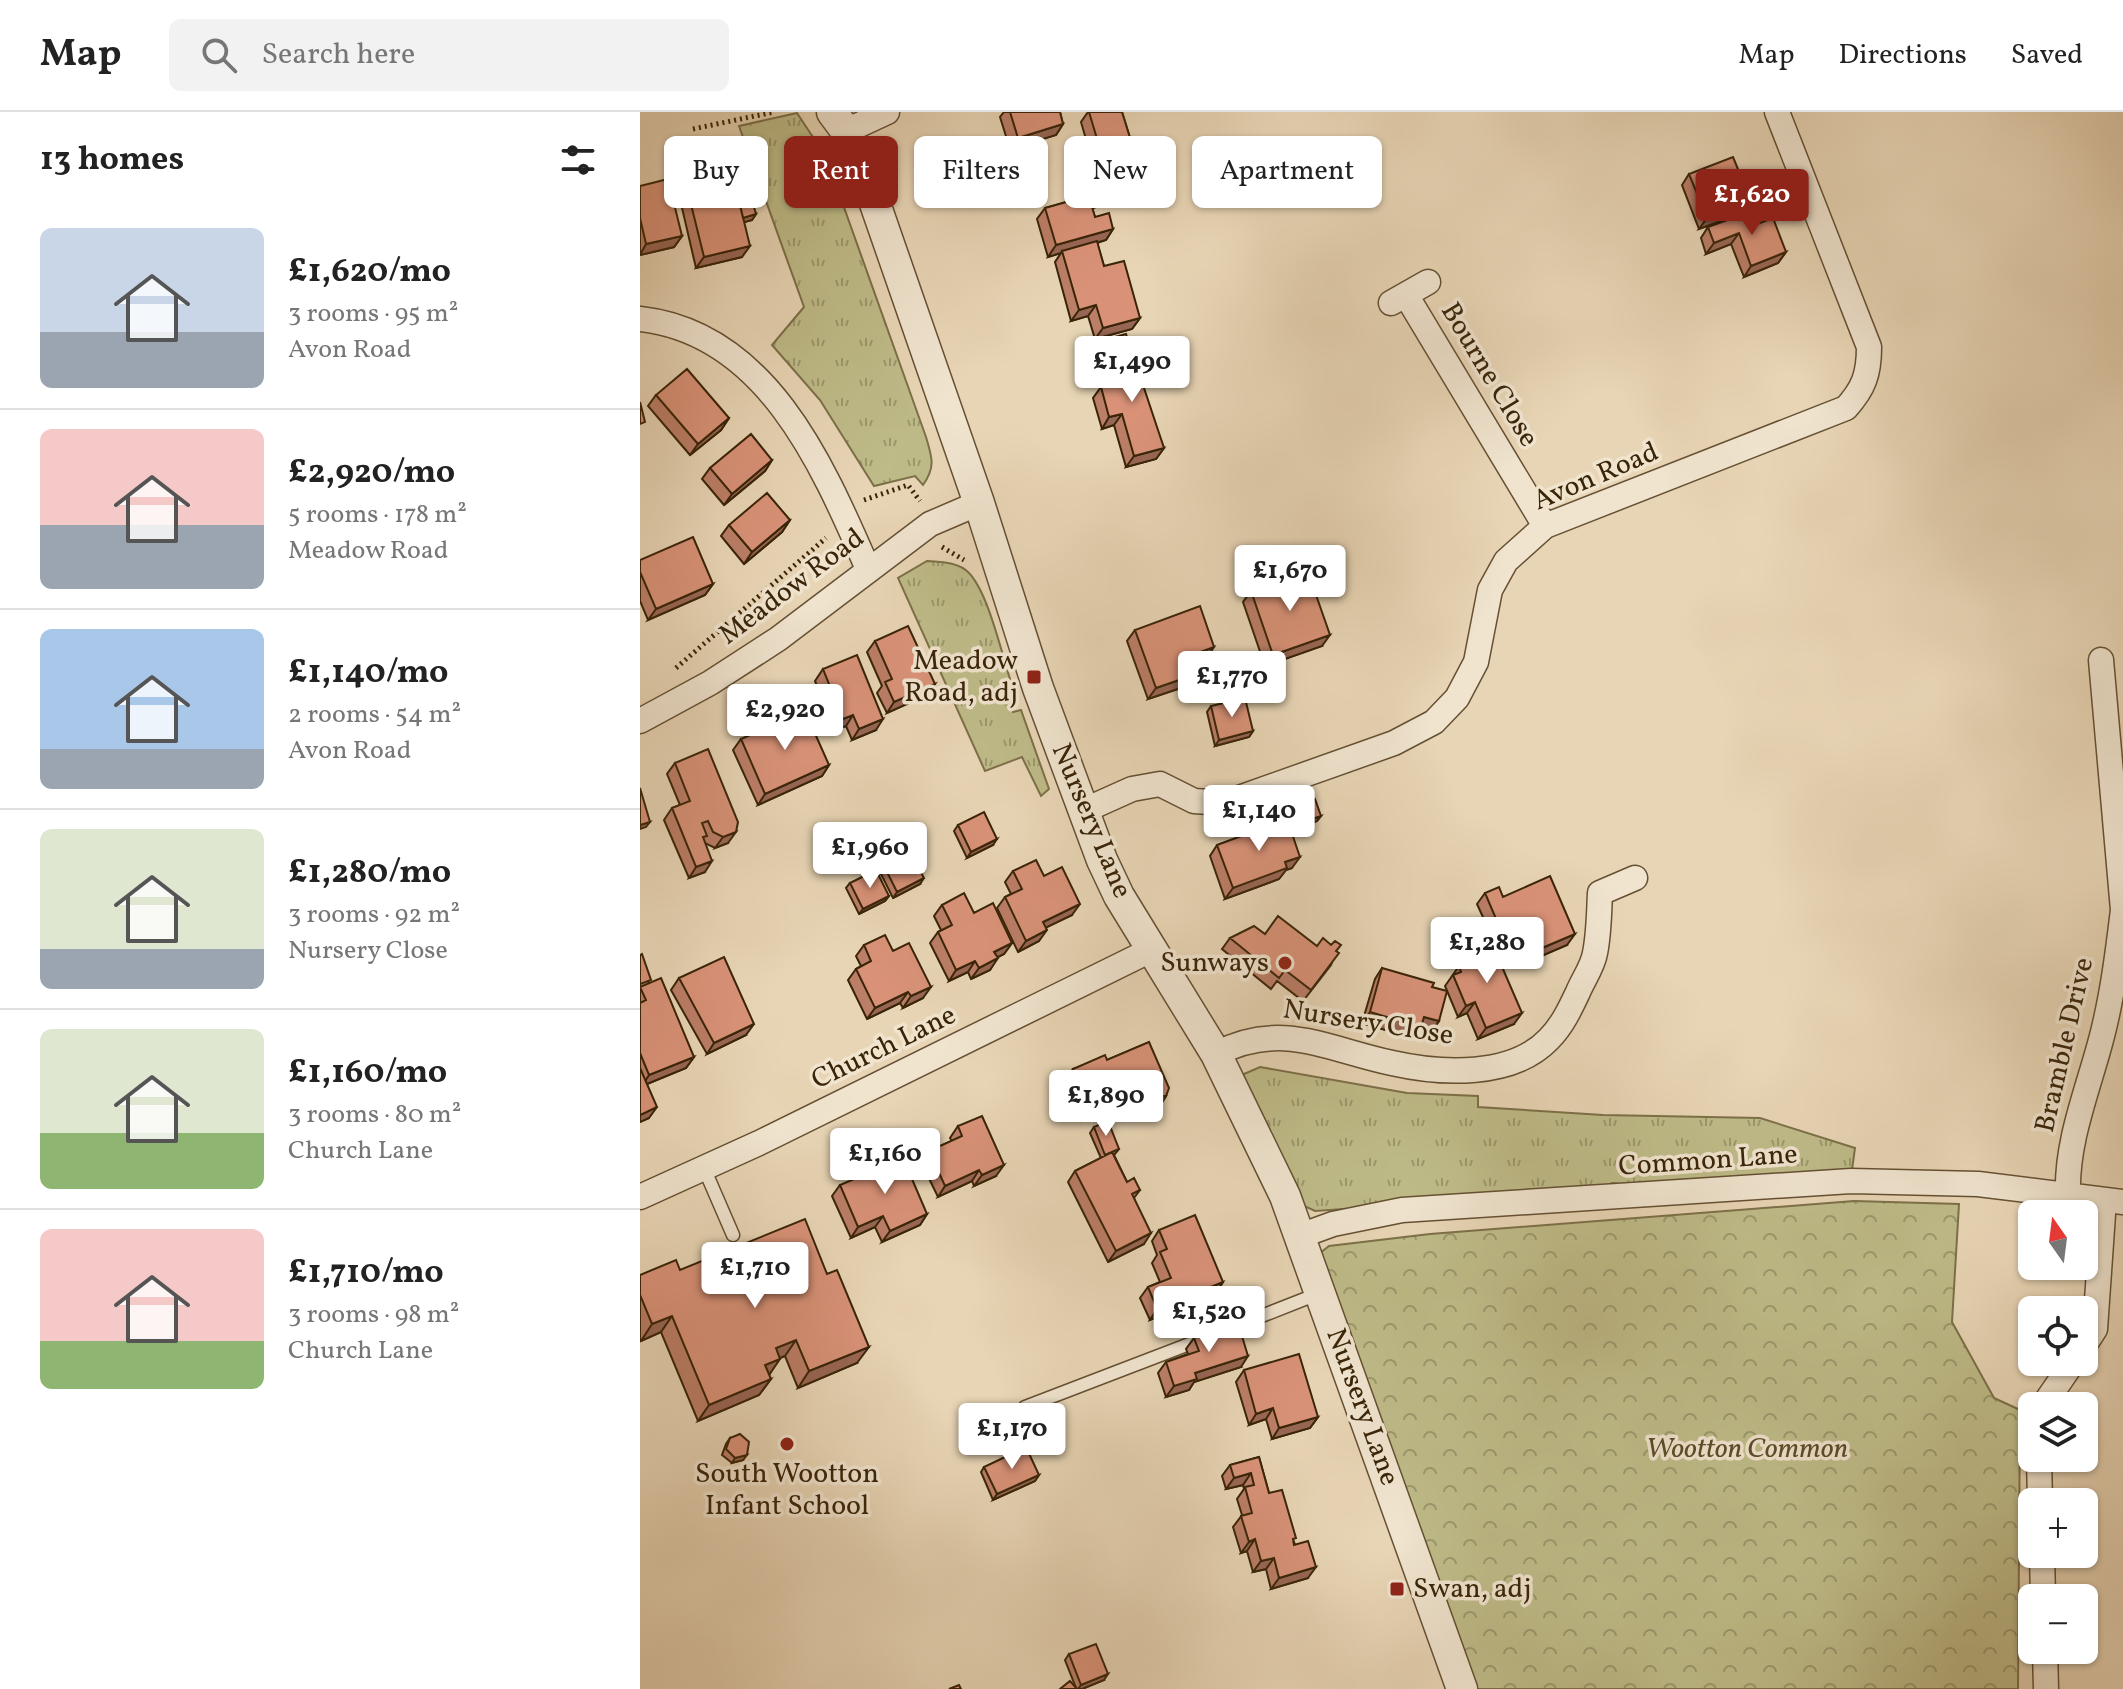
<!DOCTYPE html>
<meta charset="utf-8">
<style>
:root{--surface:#fff;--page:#f2f2f2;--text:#222;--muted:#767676;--line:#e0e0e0;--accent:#8f2418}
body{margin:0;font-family:Vollkorn,serif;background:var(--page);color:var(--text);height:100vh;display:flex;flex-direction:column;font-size:30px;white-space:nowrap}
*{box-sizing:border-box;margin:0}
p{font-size:26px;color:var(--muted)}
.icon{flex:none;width:44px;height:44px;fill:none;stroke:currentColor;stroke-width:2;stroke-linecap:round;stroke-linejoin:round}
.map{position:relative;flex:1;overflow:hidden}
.panel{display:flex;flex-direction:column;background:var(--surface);width:640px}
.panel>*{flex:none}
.hud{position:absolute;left:24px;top:24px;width:760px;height:72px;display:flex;gap:16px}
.needle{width:52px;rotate:346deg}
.controls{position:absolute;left:1378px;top:1088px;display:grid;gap:16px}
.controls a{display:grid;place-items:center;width:80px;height:80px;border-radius:12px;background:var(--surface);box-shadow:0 2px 6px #0004;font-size:40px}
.price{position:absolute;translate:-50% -68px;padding:0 18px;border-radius:8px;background:#fff;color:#222;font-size:26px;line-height:52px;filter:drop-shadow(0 2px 4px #0008)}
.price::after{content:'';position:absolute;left:50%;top:48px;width:24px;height:18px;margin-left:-12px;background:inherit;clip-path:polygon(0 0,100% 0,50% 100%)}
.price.active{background:var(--accent);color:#fff}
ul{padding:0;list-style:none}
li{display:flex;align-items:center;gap:24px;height:200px;padding:0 40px}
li+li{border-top:2px solid var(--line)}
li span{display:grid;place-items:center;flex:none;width:224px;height:160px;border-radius:12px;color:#555}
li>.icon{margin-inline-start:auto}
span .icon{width:96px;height:96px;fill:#fffc;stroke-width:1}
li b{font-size:34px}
h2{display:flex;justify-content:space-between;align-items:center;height:96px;padding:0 40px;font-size:34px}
.tag{padding:0 28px;border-radius:12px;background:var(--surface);box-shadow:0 2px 6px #0004;font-size:28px;line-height:72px}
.tag.active{background:var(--accent);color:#fff}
header{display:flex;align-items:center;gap:48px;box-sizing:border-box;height:112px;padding:0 40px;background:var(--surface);border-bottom:2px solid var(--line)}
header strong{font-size:38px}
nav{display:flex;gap:44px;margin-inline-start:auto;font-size:28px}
.search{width:560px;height:72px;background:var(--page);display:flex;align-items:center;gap:20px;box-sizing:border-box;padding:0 28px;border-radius:12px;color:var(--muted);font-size:30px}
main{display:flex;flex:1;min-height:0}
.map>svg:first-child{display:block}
</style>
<header>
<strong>Map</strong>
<div class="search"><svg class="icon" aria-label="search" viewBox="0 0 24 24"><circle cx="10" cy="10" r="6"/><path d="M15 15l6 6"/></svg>Search here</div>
<nav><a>Map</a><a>Directions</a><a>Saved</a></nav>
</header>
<main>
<section class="panel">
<h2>13 homes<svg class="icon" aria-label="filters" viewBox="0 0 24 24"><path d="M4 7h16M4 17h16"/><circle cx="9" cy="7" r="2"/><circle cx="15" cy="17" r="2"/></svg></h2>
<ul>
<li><span style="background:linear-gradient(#c9d6e8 65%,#9aa5b1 0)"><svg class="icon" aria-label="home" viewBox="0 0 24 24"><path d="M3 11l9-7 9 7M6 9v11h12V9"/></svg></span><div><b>£1,620/mo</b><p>3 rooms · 95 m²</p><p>Avon Road</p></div></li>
<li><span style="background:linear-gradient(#f6c9c9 60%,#9aa5b1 0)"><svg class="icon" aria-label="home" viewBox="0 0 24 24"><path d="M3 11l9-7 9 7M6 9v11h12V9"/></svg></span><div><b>£2,920/mo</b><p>5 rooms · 178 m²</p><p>Meadow Road</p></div></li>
<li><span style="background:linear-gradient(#a9c7e8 75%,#9aa5b1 0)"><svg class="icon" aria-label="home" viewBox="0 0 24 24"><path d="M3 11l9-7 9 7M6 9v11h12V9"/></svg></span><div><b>£1,140/mo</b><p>2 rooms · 54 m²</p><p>Avon Road</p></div></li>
<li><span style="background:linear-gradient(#dfe7d0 75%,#9aa5b1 0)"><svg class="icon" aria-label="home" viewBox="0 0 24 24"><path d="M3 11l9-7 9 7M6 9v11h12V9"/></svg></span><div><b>£1,280/mo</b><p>3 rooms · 92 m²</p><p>Nursery Close</p></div></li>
<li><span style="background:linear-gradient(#dfe7d0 65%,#8fb573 0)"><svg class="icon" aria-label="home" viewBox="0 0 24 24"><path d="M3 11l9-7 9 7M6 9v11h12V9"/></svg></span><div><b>£1,160/mo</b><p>3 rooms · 80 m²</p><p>Church Lane</p></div></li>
<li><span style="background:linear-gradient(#f6c9c9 70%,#8fb573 0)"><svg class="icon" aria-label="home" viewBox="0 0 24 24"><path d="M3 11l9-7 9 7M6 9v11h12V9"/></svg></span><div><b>£1,710/mo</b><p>3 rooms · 98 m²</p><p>Church Lane</p></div></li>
</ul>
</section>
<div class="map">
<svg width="1483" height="1577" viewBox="0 0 1483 1577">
<defs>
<pattern id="grass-tufts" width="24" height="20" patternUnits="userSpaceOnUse" patternTransform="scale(2)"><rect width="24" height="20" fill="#bebb88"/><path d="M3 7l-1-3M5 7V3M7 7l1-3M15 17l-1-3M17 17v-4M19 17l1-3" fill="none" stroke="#9b986d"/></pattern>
<pattern id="park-crowns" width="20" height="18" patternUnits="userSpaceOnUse" patternTransform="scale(2)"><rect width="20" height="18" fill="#bebb88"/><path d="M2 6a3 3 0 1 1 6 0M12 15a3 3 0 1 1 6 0" fill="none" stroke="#9b986d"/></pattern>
</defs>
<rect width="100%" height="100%" fill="#e8d5b5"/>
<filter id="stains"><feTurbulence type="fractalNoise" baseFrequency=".0025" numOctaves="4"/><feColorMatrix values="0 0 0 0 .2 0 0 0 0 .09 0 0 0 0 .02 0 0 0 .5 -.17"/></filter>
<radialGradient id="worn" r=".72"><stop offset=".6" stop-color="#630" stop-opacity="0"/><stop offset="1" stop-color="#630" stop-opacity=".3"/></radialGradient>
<path fill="url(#grass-tufts)" stroke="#7c7048" stroke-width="2" d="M157,1L186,45L286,325C292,345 296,355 283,373L275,364L234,374L180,288L132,233L164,195L99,14Z
M287,449C301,450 319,450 329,461C349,482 362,544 372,573L365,576L373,600L381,598L409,677L401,684L382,645L345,659L258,466Z
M620,955L767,981L838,984V995L963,1003L1120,1006L1215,1036L1212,1058L996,1074L972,1071L964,1079L675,1099L662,1093L602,979L604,962Z"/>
<path fill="url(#park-crowns)" stroke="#7c7048" stroke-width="2" d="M1214,1089L1319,1092L1312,1210L1354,1286L1380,1298L1378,1577H822L680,1141L689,1134L790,1122Z"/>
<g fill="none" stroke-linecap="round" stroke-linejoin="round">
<defs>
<path id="service" d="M64,1056L93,1123
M586,1218L680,1181
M385,1295L565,1226"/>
<path id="minor" d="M206,19L247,0
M766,183L905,414
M751,191L788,170
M0,207C127,221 183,354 228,457
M1461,548L1483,798
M0,609L70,571L138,527L290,412L339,391
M443,699L492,677L520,672L554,689L585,691L754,631L794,610L817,586L836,550L850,478L866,449L905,414L1206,296C1224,276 1229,262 1229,235L1137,0
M576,942C641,908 686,937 752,951C801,962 872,966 909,927C922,914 930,897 938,880C943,868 953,854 955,841C959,822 959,800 960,781L995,766
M1428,1082C1426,1027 1450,973 1463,920C1473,880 1478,839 1483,798
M0,1085L119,1031L513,837
M660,1124L693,1112L762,1098L1211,1069L1338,1072L1483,1090
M1444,1234L1455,1217L1464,1088
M1403,1294L1433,1250
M1399,1346L1400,1390
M1402,1442L1403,1486
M1405,1538L1406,1577"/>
<path id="tertiary" d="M192,0L206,19L231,80L339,391L398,576L462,748L479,784L576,942L645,1084L822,1577"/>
</defs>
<use href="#service" stroke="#655033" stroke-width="15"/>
<use href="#minor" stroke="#655033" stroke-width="27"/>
<use href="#tertiary" stroke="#655033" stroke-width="33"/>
<path stroke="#392408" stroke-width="5" stroke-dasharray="2 4" stroke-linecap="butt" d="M53,17L134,0
M224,388L268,373L280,389
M302,435L324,448
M36,556L186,426"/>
<use href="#service" stroke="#f0e4cf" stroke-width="12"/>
<use href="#minor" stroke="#f0e4cf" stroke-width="24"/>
<use href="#tertiary" stroke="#f0e4cf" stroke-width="30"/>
</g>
<path fill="#bb7e67" stroke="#392408" stroke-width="2" d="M364,0H420L423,12L416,23L370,37L360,5Z
M448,0H482L491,29L483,40L468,44L466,37L450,41L441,10Z
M478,43L506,57L504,58L500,83L452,96L455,105L473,117L466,128L457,131L464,154L500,206L492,217L455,227L448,204L431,209L415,150L421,141L408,145L397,107L405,96L441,86L440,81L447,70L478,61L474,49Z
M1049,62L1103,101L1059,117L1042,73Z
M46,72L95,73L116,102L112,108L104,110L102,145L56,156L39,83Z
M0,74L42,124L34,135L0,143Z
M1112,114L1146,140L1138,151L1104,165L1091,132L1066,142L1061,126L1068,115Z
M457,230L488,241L524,336L516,347L486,355L474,313L462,317L453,286L461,275H463L459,258L465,249L458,251L453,236Z
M16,283L89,306L81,318L50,343L8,294Z
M132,348L125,359L84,393L62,367L70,356Z
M150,408L142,420L104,452L81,424L89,413Z
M0,448L73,472L65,483L8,508L0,489Z
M611,479L682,534L625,554L603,490Z
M495,518L567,546L542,555L538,577L508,587L487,529Z
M235,529L287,583L247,601L237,581L242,574L227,540Z
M183,557L236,618L212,628L206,614L195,618L175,569Z
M571,594L613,619L609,625L575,634L567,600Z
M101,627L189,653L182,664L118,693L93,638Z
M35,651L88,731L75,736L65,731V760L49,766L24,708L32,696L40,693L27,662Z
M645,698L681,704L677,709L651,719L652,756L646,758L639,767L585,787L570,744L577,733L643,709L641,703Z
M318,713L353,733L327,746L314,719Z
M244,754L280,772L253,786L240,760Z
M373,759L404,764L432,803L406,815L399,829L378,840L357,796L365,785L371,782L365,770Z
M210,771L249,784L245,789L219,802L206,776Z
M845,781L863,785L927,833L880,853L866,819L852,825L837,792Z
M302,793L334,801L372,831L364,842L357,845L350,858L331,867L328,860L309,869L290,831L298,820L301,818L294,804Z
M590,826L677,834L696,839L691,853L663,889L637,869L631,877L582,837Z
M224,833L253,839L283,886L263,896L260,891L227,907L208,868L216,857L221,854L216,844Z
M825,838L874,912L838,927L827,901L818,905L805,874L819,854L817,850Z
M0,843L9,871L54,945L46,956L7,972L9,1006L0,1010Z
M742,856L799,909L791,920L780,917L773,926L722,911L735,867Z
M39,866L106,923L67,942L31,878Z
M509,930L526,984L519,995H504L498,980L443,1008L425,968L433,957L467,948Z
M318,1014L356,1064L334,1074L332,1069L298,1085L281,1050L289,1039L312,1029L310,1026Z
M454,1015L479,1037L474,1043L487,1070L500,1078L494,1086L504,1132L468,1150L428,1070L435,1059L461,1046L450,1021Z
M200,1073L287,1102L280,1113L242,1130L235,1115L211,1126L192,1084Z
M519,1118L583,1170L576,1181L510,1208L500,1186L508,1175L520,1170L512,1151L517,1143L512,1129Z
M40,1158L217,1251L158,1276L145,1244L140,1246L129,1263L131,1267L119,1283L58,1309L21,1220L1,1229L0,1227V1163Z
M554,1226L601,1255L554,1270L549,1278L526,1285L518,1261L526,1250L548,1242L546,1237Z
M604,1258L678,1305L670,1316L632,1327L626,1307L609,1313L596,1270Z
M90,1326L103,1348L92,1351L82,1343L86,1332Z
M619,1345L629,1381L654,1430L668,1466L631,1477L626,1457L613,1460L607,1439L601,1441L593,1415L602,1403L597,1387L604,1377L603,1373L586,1377L582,1364L590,1353Z
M344,1355L399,1363L395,1369L353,1388L341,1360Z
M429,1542L464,1568L442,1577H420L436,1576L425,1548Z"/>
<path fill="#986654" stroke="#392408" stroke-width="2" d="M423,12L416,23L370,37L378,26Z
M474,26L466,37L450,41L458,30Z
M491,29L483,40L468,44L476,33Z
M507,72L500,83L442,99L450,88Z
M1111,89L1103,101L1059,117L1067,106Z
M116,102L112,108L98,112L102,106Z
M473,117L466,128L423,140L422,139L421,141L408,145L416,133Z
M1099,121L1091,132L1066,142L1074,131Z
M42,124L34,135L0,143L6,132Z
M110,134L102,145L56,156L64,145Z
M1146,140L1138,151L1104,165L1111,154Z
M456,193L448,204L431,209L439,198Z
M500,206L492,217L455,227L463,216Z
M491,237L487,243L458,251L462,245Z
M482,302L474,313L462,317L469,305Z
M89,306L81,318L50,343L58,332Z
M524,336L516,347L486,355L494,344Z
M132,348L125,359L84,393L92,382Z
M150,408L142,420L104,452L112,440Z
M73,472L65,483L8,508L16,497Z
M690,523L682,534L625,554L633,543Z
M574,535L567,546L531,559L539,548Z
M545,566L538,577L508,587L516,576Z
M295,572L287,583L247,601L254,590Z
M213,603L206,614L195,618L203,607Z
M243,607L236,618L212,628L219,617Z
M613,619L609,625L575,634L579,628Z
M189,653L182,664L118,693L125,682Z
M681,704L677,709L647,720L651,714Z
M10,710L6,715L0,717V713Z
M96,720L88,731L75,736L83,725Z
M357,727L353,733L327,746L331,740Z
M660,745L652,756L646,758L639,767L585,787L593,776L645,750Z
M72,749L65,760L49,766L56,755Z
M284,766L280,772L253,786L257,780Z
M249,784L245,789L219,802L223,797Z
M440,792L432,803L395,821L403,810Z
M873,808L866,819L852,825L859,814Z
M407,818L399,829L378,840L386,829Z
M935,822L927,833L880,853L888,842Z
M372,831L364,842L347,851L354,840Z
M358,846L350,858L331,867L339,856Z
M335,849L328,860L309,869L316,858Z
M291,875L283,886L263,896L271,884Z
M268,880L260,891L227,907L235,896Z
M835,890L827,901L818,905L826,894Z
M730,900L784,905L799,909L791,920L780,917L773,926L722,911Z
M882,901L874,912L838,927L846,916Z
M114,912L106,923L67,942L74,931Z
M54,945L46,956L2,974L9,963Z
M506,969L498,980L443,1008L450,997Z
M512,984H526L519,995H504Z
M17,995L9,1006L0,1010V1003Z
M364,1053L356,1064L334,1074L342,1063Z
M339,1058L332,1069L298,1085L305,1074Z
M287,1102L280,1113L242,1130L250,1119Z
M243,1104L235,1115L211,1126L218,1115Z
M511,1121L504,1132L468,1150L476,1139Z
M583,1170L576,1181L510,1208L517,1197Z
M32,1204L21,1220L1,1229L12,1212Z
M156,1228L145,1244L124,1252L136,1236Z
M229,1235L217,1251L158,1276L169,1259Z
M608,1244L601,1255L554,1270L549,1278L526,1285L534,1274L555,1261Z
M140,1247L129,1263L125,1253Z
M131,1267L119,1283L58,1309L69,1293Z
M633,1296L626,1307L609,1313L616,1302Z
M678,1305L670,1316L632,1327L639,1316Z
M107,1343L103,1348L92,1351L95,1346Z
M611,1361L603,1373L586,1377L594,1366Z
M399,1363L395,1369L353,1388L357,1382Z
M615,1427L607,1439L601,1441L609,1430Z
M634,1446L626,1457L613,1460L621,1449Z
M676,1455L668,1466L631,1477L639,1466Z
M468,1562L464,1568L442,1577H438L441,1573Z"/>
<path fill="#d99278" stroke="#392408" stroke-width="2" d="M370,0H420L423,12L378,26Z
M449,0H482L491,29L476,33L474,26L458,30Z
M505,36L510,52L482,59L478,43Z
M1093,45L1111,89L1067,106L1049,62Z
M503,54L507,72L450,88L455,105L469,101L473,117L416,133L405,96L451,83L447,70Z
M92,60L110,134L64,145L46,72Z
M28,67L42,124L6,132L0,106V74Z
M107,70L116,102L103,106L95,73Z
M1107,101L1112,114L1133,106L1146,140L1111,154L1099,121L1074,131L1068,115Z
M457,129L464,154L484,149L500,206L463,216L456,193L439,198L422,139Z
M486,222L491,237L462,245L457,230Z
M492,240L524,336L494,344L482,302L469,305L461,275L473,272L466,247Z
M47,257L89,306L58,332L16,283Z
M0,290L5,310L0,312Z
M111,322L132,348L92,382L70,356Z
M127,381L150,408L112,440L89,413Z
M53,425L73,472L16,497L0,460V448Z
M668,460L690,523L633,543L611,479Z
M560,494L574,535L539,548L545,566L516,576L495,518Z
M268,514L295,572L254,590L245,570L252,567L235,529Z
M217,543L243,607L219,617L213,603L203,607L183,557Z
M605,586L613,619L579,628L571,594Z
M165,599L189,653L125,682L101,627Z
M68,637L98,710L96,720L83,725L73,720L68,709L62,711L67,724L63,725L72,749L56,755L32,696L50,689L35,651Z
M0,676L10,710L0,713Z
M675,687L681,704L651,714L645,698Z
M344,700L357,727L331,740L318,713Z
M647,707L660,745L645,750L647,756L593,776L577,733Z
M270,740L284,766L257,780L244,754Z
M396,748L404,764L422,755L440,792L403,810L407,818L386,829L365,785L382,777L373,759Z
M236,758L249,784L223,797L210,771Z
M910,764L935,822L888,842L873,808L859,814L845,781L859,775L863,785Z
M324,781L334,801L353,791L372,831L354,840L358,846L339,856L335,849L316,858L298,820L312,813L302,793Z
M638,804L677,834L683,826L691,833L695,829L701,833L696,839L699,841L671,878L645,858L639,866L590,826L614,814L625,822Z
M245,823L253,839L269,831L291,875L271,884L268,880L235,896L216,857L231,849L224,833Z
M850,827L882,901L846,916L835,890L826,894L813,863L821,860L819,854L830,849L825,838Z
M2,842L11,868L0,872V843Z
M84,845L114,912L74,931L39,866Z
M742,856L794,871L792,875L807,879L799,909L784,905L781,915L730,900Z
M21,866L54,945L9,963L0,941V891L6,888L0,875Z
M509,930L529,976L526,984H512L506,969L450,997L433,957L465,943L467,948Z
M0,956L17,995L0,1003Z
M342,1004L364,1053L342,1063L339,1058L305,1074L289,1039L322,1024L318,1014Z
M468,1009L479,1037L465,1043L454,1015Z
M472,1040L487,1070L494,1066L500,1078L492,1082L511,1121L476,1139L435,1059Z
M263,1046L287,1102L250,1119L243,1104L218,1115L200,1073Z
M555,1103L583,1170L517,1197L508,1175L531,1166L520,1140L527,1137L519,1118Z
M165,1107L187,1162L197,1158L229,1235L169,1259L156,1228L136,1236L140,1247L125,1253L131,1267L69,1293L32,1204L12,1212L0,1183V1163L36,1148L40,1158Z
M598,1211L608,1244L555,1261L557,1267L534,1274L526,1250L559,1239L554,1226Z
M659,1242L678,1305L639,1316L633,1296L616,1302L604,1258Z
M100,1322L109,1330L107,1343L95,1346L86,1337L90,1326Z
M386,1335L399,1363L357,1382L344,1355Z
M619,1345L629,1381L642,1378L656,1426L653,1427L654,1433L668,1429L676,1455L639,1466L634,1446L621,1449L615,1427L609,1430L601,1404L612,1401L605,1375L614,1373L611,1361L594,1366L590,1353Z
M456,1532L468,1562L441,1573L429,1542Z
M430,1569L437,1577H420Z
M319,1573L321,1577H309Z"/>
<g fill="#8f2418" stroke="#f0e4cf" stroke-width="3">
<rect x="386" y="557" width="16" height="16" rx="4"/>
<circle cx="645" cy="851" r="8"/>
<circle cx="147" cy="1332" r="8"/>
<rect x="749" y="1469" width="16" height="16" rx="4"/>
</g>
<g text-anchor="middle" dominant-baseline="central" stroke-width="7" stroke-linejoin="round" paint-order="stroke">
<g font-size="28" fill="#392408" stroke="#f0e4cf">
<text transform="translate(849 263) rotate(59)">Bourne Close</text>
<text transform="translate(956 365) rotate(-23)">Avon Road</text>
<text transform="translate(152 475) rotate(-37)">Meadow Road</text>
<text transform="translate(451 709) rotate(67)">Nursery Lane</text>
<text transform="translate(728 911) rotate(9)">Nursery Close</text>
<text transform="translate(1425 933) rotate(-77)">Bramble Drive</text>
<text transform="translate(244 936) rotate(-26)">Church Lane</text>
<text transform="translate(1068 1049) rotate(-4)">Common Lane</text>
<text transform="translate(722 1295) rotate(70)">Nursery Lane</text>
</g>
<g font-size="28" fill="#392408" stroke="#f0e4cf" text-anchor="end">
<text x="378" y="549">Meadow<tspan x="378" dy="32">Road, adj</tspan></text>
<text x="629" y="851">Sunways</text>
<text x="147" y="1362" text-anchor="middle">South Wootton<tspan x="147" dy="32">Infant School</tspan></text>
<text x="773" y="1477" text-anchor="start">Swan, adj</text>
</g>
<g font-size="28" font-style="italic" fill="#5a4a28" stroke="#f0e4cf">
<text x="1107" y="1337">Wootton Common</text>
</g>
</g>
<rect width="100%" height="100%" filter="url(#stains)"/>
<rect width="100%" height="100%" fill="url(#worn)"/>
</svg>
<div class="controls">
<a><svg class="needle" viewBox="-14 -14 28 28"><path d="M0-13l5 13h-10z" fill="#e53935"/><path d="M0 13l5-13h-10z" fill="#767676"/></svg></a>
<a><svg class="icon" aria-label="locate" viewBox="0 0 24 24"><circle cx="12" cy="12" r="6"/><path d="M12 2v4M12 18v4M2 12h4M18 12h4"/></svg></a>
<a><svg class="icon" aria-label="layers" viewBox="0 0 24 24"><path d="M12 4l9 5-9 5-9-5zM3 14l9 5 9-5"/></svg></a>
<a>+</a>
<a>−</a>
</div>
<b class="price active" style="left:1112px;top:125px">£1,620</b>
<b class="price" style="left:492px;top:292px">£1,490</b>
<b class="price" style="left:650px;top:501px">£1,670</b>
<b class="price" style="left:592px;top:607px">£1,770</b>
<b class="price" style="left:145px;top:640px">£2,920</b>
<b class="price" style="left:619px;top:741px">£1,140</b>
<b class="price" style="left:230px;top:778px">£1,960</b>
<b class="price" style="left:847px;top:873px">£1,280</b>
<b class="price" style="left:466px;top:1026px">£1,890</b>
<b class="price" style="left:245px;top:1084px">£1,160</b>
<b class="price" style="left:115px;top:1198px">£1,710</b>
<b class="price" style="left:569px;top:1242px">£1,520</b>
<b class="price" style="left:372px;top:1359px">£1,170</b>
<div class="hud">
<a class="tag">Buy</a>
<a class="tag active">Rent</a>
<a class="tag">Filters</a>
<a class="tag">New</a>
<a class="tag">Apartment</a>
</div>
</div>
</main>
